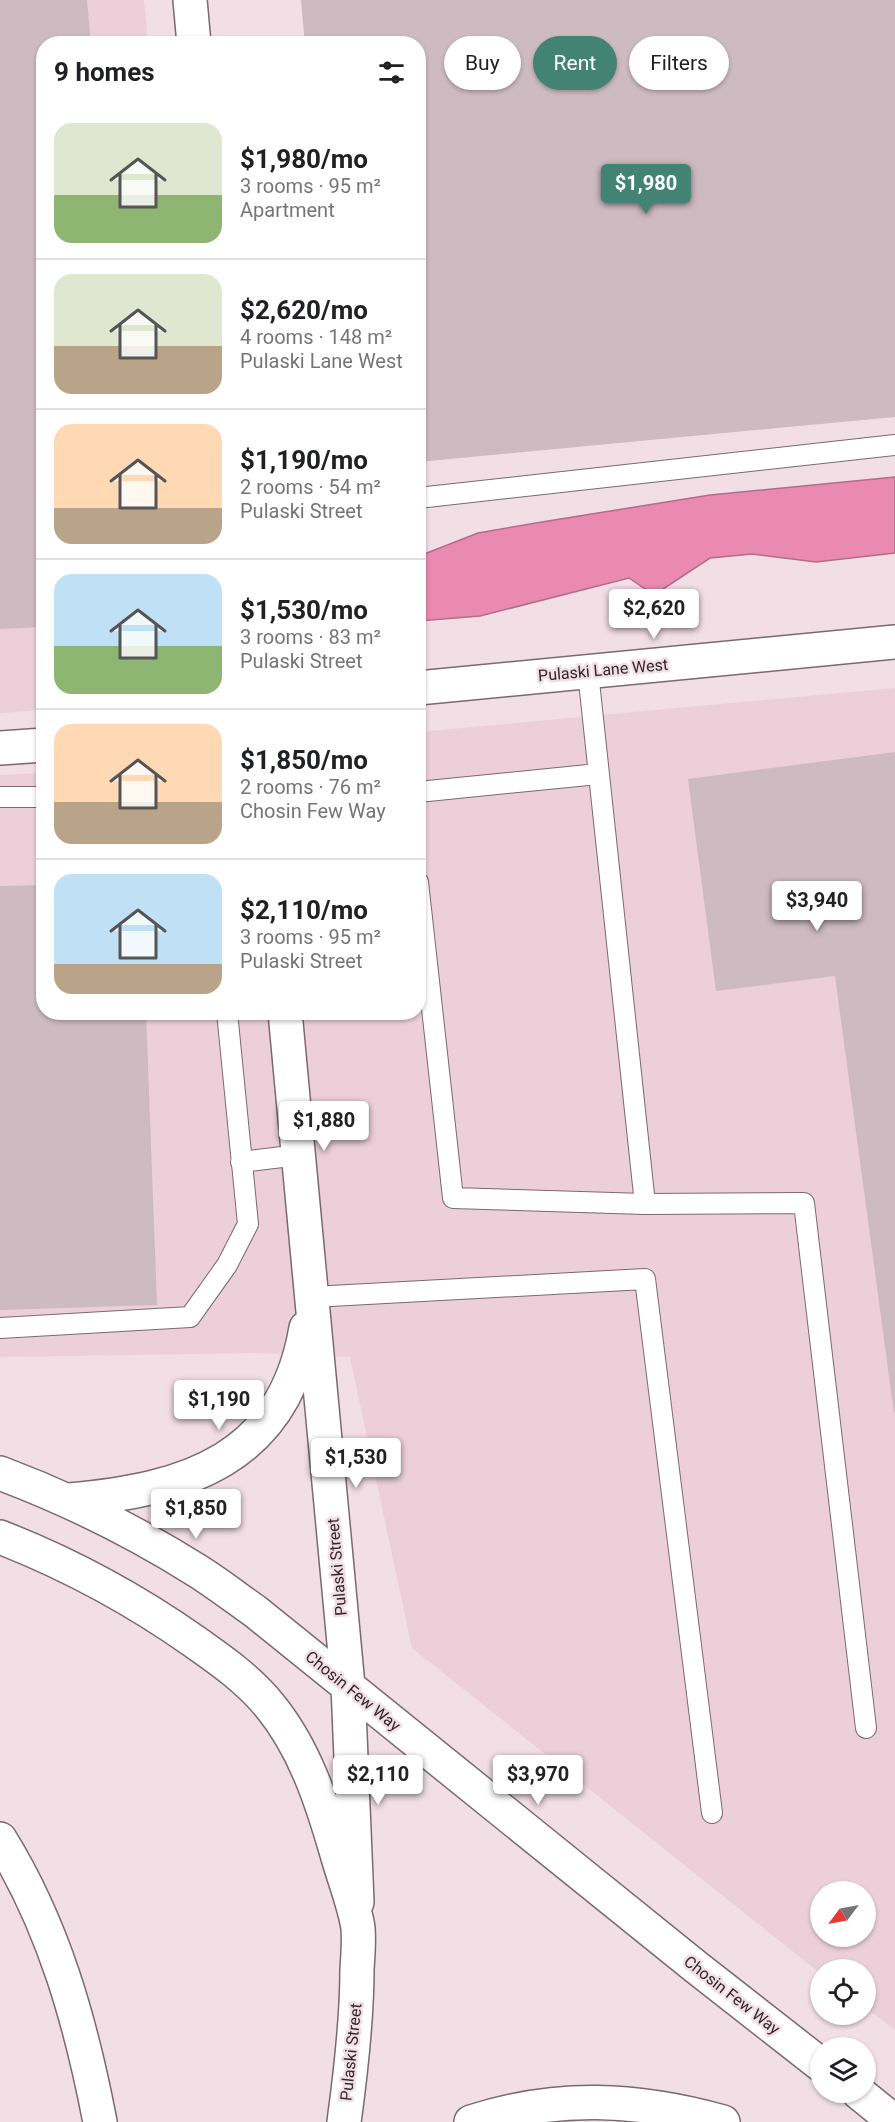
<!DOCTYPE html>
<meta charset="utf-8">
<style>
:root{--surface:#fff;--page:#f2f2f2;--text:#202124;--muted:#757577;--line:#e0e0e0;--accent:#428373}
body{margin:0;font-family:Roboto,sans-serif;background:var(--page);color:var(--text);height:100vh;display:flex;flex-direction:column;font-size:22px;white-space:nowrap}
*{box-sizing:border-box;margin:0}
p{font-size:20px;color:var(--muted)}
.icon{flex:none;width:33px;height:33px;fill:none;stroke:currentColor;stroke-width:2;stroke-linecap:round;stroke-linejoin:round}
.map{position:relative;flex:1;overflow:hidden}
.details{position:absolute;left:36px;top:36px;width:390px;height:984px;display:flex;flex-direction:column;background:var(--surface);border-radius:24px;box-shadow:0 2px 4px #0004}
.details>*{flex:none}
.hud{position:absolute;left:444px;top:36px;width:360px;height:54px;display:flex;gap:12px}
.needle{width:39px;rotate:238deg}
.fabs{position:absolute;left:810px;top:1881px;display:grid;gap:12px}
.fabs a{display:grid;place-items:center;width:66px;height:66px;border-radius:50%;background:var(--surface);box-shadow:0 2px 4px #0004;font-size:30px}
.price{position:absolute;translate:-50% -51px;padding:0 14px;border-radius:6px;background:#fff;color:#222;font-size:20px;line-height:39px;filter:drop-shadow(0 2px 3px #0008)}
.price::after{content:'';position:absolute;left:50%;top:36px;width:18px;height:14px;margin-left:-9px;background:inherit;clip-path:polygon(0 0,100% 0,50% 100%)}
.price.active{background:var(--accent);color:#fff}
ul{padding:0;list-style:none}
li{display:flex;align-items:center;gap:18px;height:150px;padding:0 18px}
li+li{border-top:2px solid var(--line)}
li span{display:grid;place-items:center;flex:none;width:168px;height:120px;border-radius:18px;color:#555}
li>.icon{margin-inline-start:auto}
span .icon{width:72px;height:72px;fill:#fffc;stroke-width:1}
li b{font-size:26px}
h2{display:flex;justify-content:space-between;align-items:center;height:72px;padding:0 18px;font-size:26px}
.pill{padding:0 21px;border-radius:27px;background:var(--surface);box-shadow:0 2px 4px #0004;font-size:21px;line-height:54px}
.pill.active{background:var(--accent);color:#fff}
.map>svg:first-child{display:block}
</style>
<div class="map">
<svg width="895" height="2122" viewBox="0 0 895 2122">
<rect width="100%" height="100%" fill="#f2dee5"/>
<path fill="#eccfd9" fill-rule="evenodd" d="M0,0H144L148,43L44,44L43,710L0,713Z
M895,688V2030L866,2008V1970H820V1973L412,1648L350,1357L261,1353L0,1357V775L43,773L44,1012H418L419,732ZM820,1892H866V1936H820Z"/>
<path fill="#ea8ab0" stroke="#b26d88" stroke-width="1.5" d="M895,477V553L816,562L752,554L710,558L654,595L629,578L480,616L419,621V556L478,533L548,521L710,495Z"/>
<path fill="#cebac1" d="M0,0H87L91,44H44V627L0,629Z
M301,0H895V417L418,462V44H305Z
M895,752V1413H894L835,976L716,991L688,779Z
M44,885V1012H146L157,1305L0,1310V886Z"/>
<g fill="none" stroke-linecap="round" stroke-linejoin="round">
<defs>
<path id="lane" d="M418,498L895,445
M418,792L598,774
M0,797H44
M418,882L453,1198L645,1204L588,672
M241,1162L299,1155
M645,1204L804,1203L866,1728
M312,1297L645,1279L712,1813
M0,1328L190,1317L227,1265L248,1224L227,1012"/>
<path id="secondary" d="M190,0L194,44
M418,688L895,642
M0,748L44,745
M285,1012L348,1686L357,1902
M0,1473C69,1499 134,1531 196,1570C217,1583 236,1598 256,1612L696,1967L820,2064
M69,1500C187,1490 284,1459 306,1328
M858,2092L895,2122"/>
<path id="highway" d="M0,1537C69,1564 134,1599 195,1642C222,1661 249,1680 270,1706C305,1749 322,1802 337,1854C343,1876 355,1906 358,1928C359,1941 358,1956 357,1969C357,2020 351,2071 344,2122
M0,1839C54,1926 81,2023 100,2122
M471,2122C557,2094 637,2098 723,2122"/>
</defs>
<use href="#lane" stroke="#7b696f" stroke-width="22"/>
<use href="#secondary" stroke="#7b696f" stroke-width="36"/>
<use href="#highway" stroke="#7b696f" stroke-width="36"/>
<use href="#lane" stroke="#fff" stroke-width="20"/>
<use href="#secondary" stroke="#fff" stroke-width="33"/>
<use href="#highway" stroke="#fff" stroke-width="33"/>
</g>
<g text-anchor="middle" dominant-baseline="central" stroke-width="5" stroke-linejoin="round" paint-order="stroke">
<g font-size="16" fill="#30282b" stroke="#f2dee5">
<text transform="translate(603 670) rotate(-5)">Pulaski Lane West</text>
<text transform="translate(337 1567) rotate(-95)">Pulaski Street</text>
<text transform="translate(353 1691) rotate(39)">Chosin Few Way</text>
<text transform="translate(732 1995) rotate(38)">Chosin Few Way</text>
<text transform="translate(351 2052) rotate(-84)">Pulaski Street</text>
</g>
</g>
</svg>
<div class="fabs">
<a><svg class="needle" viewBox="-14 -14 28 28"><path d="M0-13l5 13h-10z" fill="#e53935"/><path d="M0 13l5-13h-10z" fill="#757577"/></svg></a>
<a><svg class="icon" aria-label="locate" viewBox="0 0 24 24"><circle cx="12" cy="12" r="6"/><path d="M12 2v4M12 18v4M2 12h4M18 12h4"/></svg></a>
<a><svg class="icon" aria-label="layers" viewBox="0 0 24 24"><path d="M12 4l9 5-9 5-9-5zM3 14l9 5 9-5"/></svg></a>
</div>
<b class="price active" style="left:646px;top:215px">$1,980</b>
<b class="price" style="left:654px;top:640px">$2,620</b>
<b class="price" style="left:817px;top:932px">$3,940</b>
<b class="price" style="left:324px;top:1152px">$1,880</b>
<b class="price" style="left:219px;top:1431px">$1,190</b>
<b class="price" style="left:356px;top:1489px">$1,530</b>
<b class="price" style="left:196px;top:1540px">$1,850</b>
<b class="price" style="left:378px;top:1806px">$2,110</b>
<b class="price" style="left:538px;top:1806px">$3,970</b>
<div class="hud">
<a class="pill">Buy</a>
<a class="pill active">Rent</a>
<a class="pill">Filters</a>
</div>
<section class="details">
<h2>9 homes<svg class="icon" aria-label="filters" viewBox="0 0 24 24"><path d="M4 7h16M4 17h16"/><circle cx="9" cy="7" r="2"/><circle cx="15" cy="17" r="2"/></svg></h2>
<ul>
<li><span style="background:linear-gradient(#dfe7d0 60%,#8fb573 0)"><svg class="icon" aria-label="home" viewBox="0 0 24 24"><path d="M3 11l9-7 9 7M6 9v11h12V9"/></svg></span><div><b>$1,980/mo</b><p>3 rooms · 95 m²</p><p>Apartment</p></div></li>
<li><span style="background:linear-gradient(#dfe7d0 60%,#b9a48a 0)"><svg class="icon" aria-label="home" viewBox="0 0 24 24"><path d="M3 11l9-7 9 7M6 9v11h12V9"/></svg></span><div><b>$2,620/mo</b><p>4 rooms · 148 m²</p><p>Pulaski Lane West</p></div></li>
<li><span style="background:linear-gradient(#ffd9b3 70%,#b9a48a 0)"><svg class="icon" aria-label="home" viewBox="0 0 24 24"><path d="M3 11l9-7 9 7M6 9v11h12V9"/></svg></span><div><b>$1,190/mo</b><p>2 rooms · 54 m²</p><p>Pulaski Street</p></div></li>
<li><span style="background:linear-gradient(#bfe0f5 60%,#8fb573 0)"><svg class="icon" aria-label="home" viewBox="0 0 24 24"><path d="M3 11l9-7 9 7M6 9v11h12V9"/></svg></span><div><b>$1,530/mo</b><p>3 rooms · 83 m²</p><p>Pulaski Street</p></div></li>
<li><span style="background:linear-gradient(#ffd9b3 65%,#b9a48a 0)"><svg class="icon" aria-label="home" viewBox="0 0 24 24"><path d="M3 11l9-7 9 7M6 9v11h12V9"/></svg></span><div><b>$1,850/mo</b><p>2 rooms · 76 m²</p><p>Chosin Few Way</p></div></li>
<li><span style="background:linear-gradient(#bfe0f5 75%,#b9a48a 0)"><svg class="icon" aria-label="home" viewBox="0 0 24 24"><path d="M3 11l9-7 9 7M6 9v11h12V9"/></svg></span><div><b>$2,110/mo</b><p>3 rooms · 95 m²</p><p>Pulaski Street</p></div></li>
</ul>
</section>
</div>
